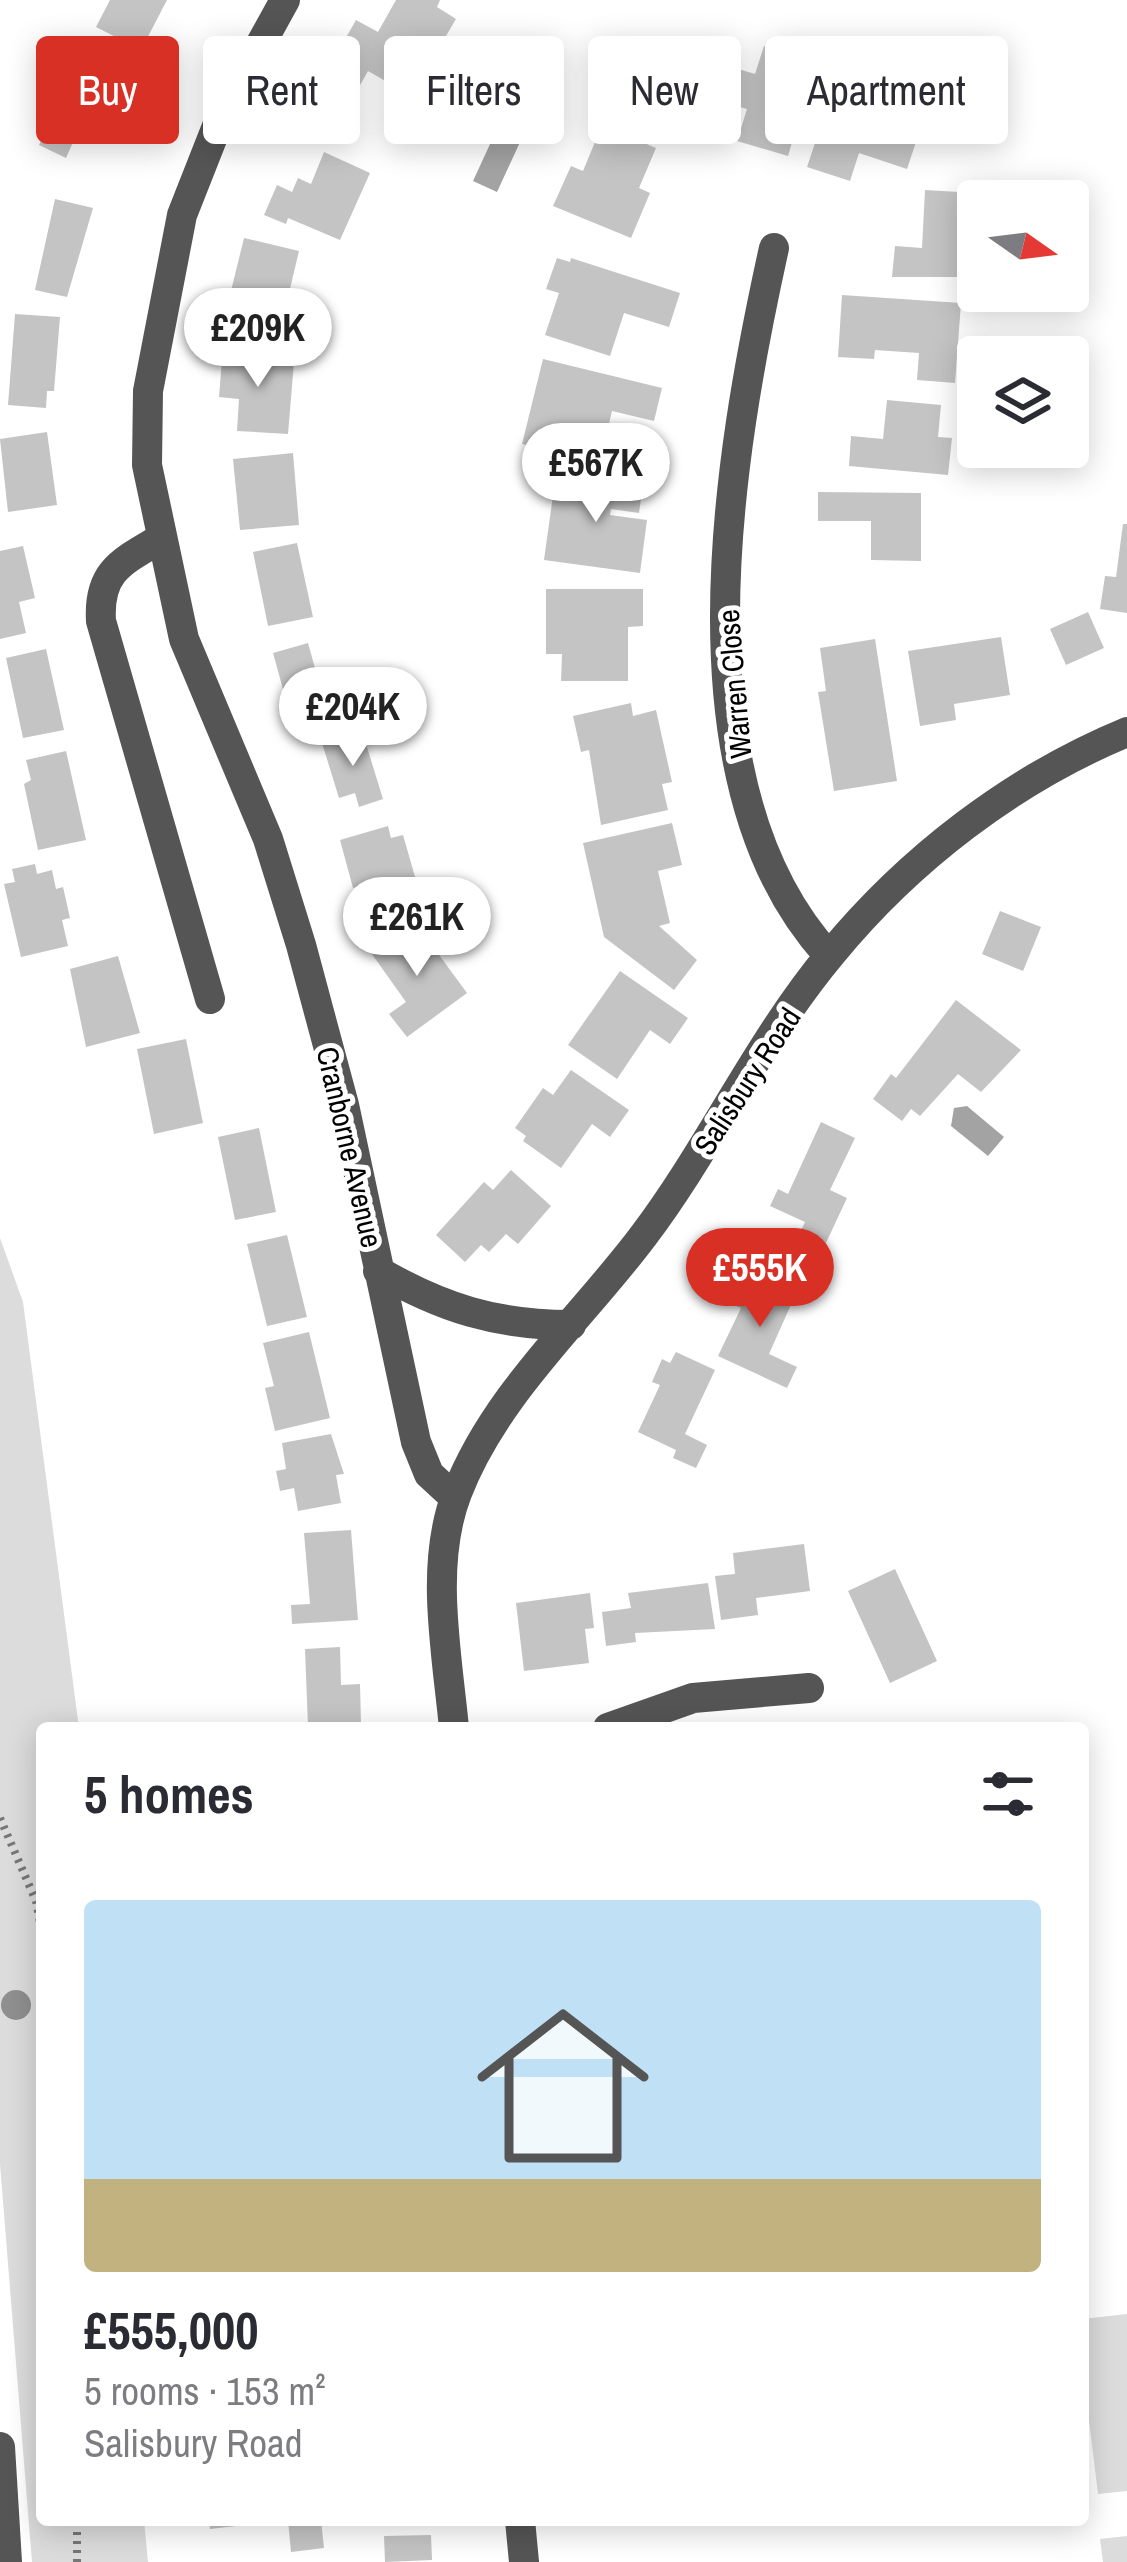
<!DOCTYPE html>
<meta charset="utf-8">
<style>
:root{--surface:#fff;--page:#f7f7f7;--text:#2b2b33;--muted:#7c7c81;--accent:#d93025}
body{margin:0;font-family:"Archivo Narrow",sans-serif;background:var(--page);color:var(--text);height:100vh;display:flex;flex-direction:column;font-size:45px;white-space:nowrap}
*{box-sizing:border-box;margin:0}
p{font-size:39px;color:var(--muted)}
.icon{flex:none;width:66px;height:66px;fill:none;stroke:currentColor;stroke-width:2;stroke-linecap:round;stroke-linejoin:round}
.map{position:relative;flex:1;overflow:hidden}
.sheet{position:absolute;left:36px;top:1722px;width:1053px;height:804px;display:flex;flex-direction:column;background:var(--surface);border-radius:12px;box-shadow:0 6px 30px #0003}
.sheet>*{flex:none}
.guide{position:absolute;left:36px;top:36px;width:1056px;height:108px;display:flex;gap:24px}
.needle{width:78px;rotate:104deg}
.fabs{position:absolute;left:957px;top:180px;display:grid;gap:24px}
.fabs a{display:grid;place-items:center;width:132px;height:132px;border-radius:12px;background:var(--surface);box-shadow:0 6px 30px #0003;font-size:60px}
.price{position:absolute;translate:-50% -102px;padding:0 27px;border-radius:42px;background:#fff;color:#222;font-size:39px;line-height:78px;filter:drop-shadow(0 3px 6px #0008)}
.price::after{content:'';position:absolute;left:50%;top:72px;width:36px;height:27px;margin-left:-18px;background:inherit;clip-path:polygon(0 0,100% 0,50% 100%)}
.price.current{background:var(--accent);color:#fff}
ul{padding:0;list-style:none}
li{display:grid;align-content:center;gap:24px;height:636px;padding:0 48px}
li span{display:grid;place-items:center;height:372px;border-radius:12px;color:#555}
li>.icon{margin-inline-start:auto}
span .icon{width:216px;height:216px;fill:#fffc;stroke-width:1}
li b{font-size:51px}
h2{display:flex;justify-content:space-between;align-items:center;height:144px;padding:0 48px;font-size:51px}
.tag{padding:0 42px;border-radius:12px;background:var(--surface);box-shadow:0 6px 30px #0003;font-size:42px;line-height:108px}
.tag.current{background:var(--accent);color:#fff}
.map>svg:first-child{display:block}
</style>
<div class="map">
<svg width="1127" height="2562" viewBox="0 0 1127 2562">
<rect width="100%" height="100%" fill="#fff"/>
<path fill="#dcdcdc" d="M0,1238L23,1302L79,1728H42V2520H144L148,2562H32L0,2164Z
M1127,2314V2491L1098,2494L1083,2372V2319Z
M1127,2536V2562H1103L1100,2539Z"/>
<path fill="#a3a3a3" d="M497,129L521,140L497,192L473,181Z
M967,1106L1004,1137L988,1156L951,1126L954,1108Z"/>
<path fill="#c4c4c4" d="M110,0H167L141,50L96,27Z
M396,0H440L437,7L456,19L443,41L451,46L432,78L421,72L408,94L368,71L341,119L310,101L356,20L378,32Z
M74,37L101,49L98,57L141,76L128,104L101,92L96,104L91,102L66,158L39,145L51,119L43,115L63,70L58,68Z
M764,46L816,61L788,156L737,141L747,109L715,100L707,131L673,121L692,55L755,74Z
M861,80L954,106L941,144L918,136L907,169L859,153L850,181L807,167L830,98L853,105Z
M602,125L656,148L639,188L650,193L631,238L553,206L571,166L583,171Z
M324,152L370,173L340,240L288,218L286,224L264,215L277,185L292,192L298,178L311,184Z
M925,190L977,193L978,277H892L895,246L922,248Z
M55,199L93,208L67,297L35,290Z
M244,238L299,251L279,335L238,325L245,298L230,295Z
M557,258L570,262L571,258L680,293L669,327L624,313L610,356L545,335L559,293L546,289Z
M842,295L961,303L955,383L917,380L919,353L875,350L874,359L838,357Z
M15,314L60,317L54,391H47L46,408L8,405Z
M223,347L261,350V360L294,362L288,434L237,431L239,399L219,397Z
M543,359L662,388L654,421L612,411L600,462L522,444Z
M887,400L941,405L938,437L952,438L948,475L849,466L851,436L883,439Z
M47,432L57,505L8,512L0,439Z
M293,453L299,525L240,530L233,459Z
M577,475L643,485L639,513L611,509L610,515L647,520L640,573L544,560L555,481L576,484Z
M818,492L921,493V561L871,560V521H818Z
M1123,524H1127V613L1100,609L1105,576L1116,577Z
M297,543L313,617L268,626L253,552Z
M23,546L35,598L19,602L26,633L0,639V551Z
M546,589H643V626L628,627V681H561L562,654H546Z
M1088,612L1104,648L1066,665L1050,629Z
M1001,637L1010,695L954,704L956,720L920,726L908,651Z
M875,639L897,781L834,791L818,692L826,691L820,648Z
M308,643L328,715L293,725L273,653Z
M46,649L64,730L23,738L6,658Z
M631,703L633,716L656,710L672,782L662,784L668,810L601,825L589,750L581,752L573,716Z
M362,731L383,799L359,807L355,793L339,798L322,743Z
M66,751L86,840L38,850L24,784L31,780L26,760Z
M672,823L682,865L658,871L670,923L659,926L697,960L674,990L604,937L583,843Z
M388,826L391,838L403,835L420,894L368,909L362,886L353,888L340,840Z
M35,864L37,874L52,870L56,889L63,887L70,918L62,920L68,946L21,957L4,884L15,882L12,869Z
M1000,911L1041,927L1023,971L982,954Z
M401,926L411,941L423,933L467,993L407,1037L389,1014L406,1002L369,950Z
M118,956L140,1033L86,1047L70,969Z
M620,971L688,1018L670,1044L650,1030L617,1079L568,1045Z
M956,1000L1021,1050L981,1092L958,1074L920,1116L911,1109L902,1121L873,1099L891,1074L896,1078Z
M186,1039L203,1123L154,1134L137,1049Z
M571,1070L629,1110L610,1137L592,1124L561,1168L523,1141L526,1136L515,1128L543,1088L553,1095Z
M821,1122L855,1138L830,1190L847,1198L818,1260L793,1248L805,1222L770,1206L778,1189L788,1194Z
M259,1128L276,1212L235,1220L218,1137Z
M511,1170L551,1206L518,1244L506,1234L489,1252L481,1245L465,1262L436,1235L484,1182L493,1190Z
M287,1235L307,1317L267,1326L247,1244Z
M757,1272L797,1291L769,1354L797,1367L787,1388L718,1356L741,1308L734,1305Z
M309,1332L330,1418L275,1431L265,1388L274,1386L263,1343Z
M676,1352L715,1370L685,1434L707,1445L696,1468L673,1458L676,1450L638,1432L660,1385L652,1382L662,1359L670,1363Z
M331,1434L344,1474L336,1475L341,1503L298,1511L294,1488L280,1491L276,1471L286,1469L282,1443Z
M351,1530L358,1620L292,1624L291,1605L310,1604L304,1533Z
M804,1544L810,1591L756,1598L758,1615L721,1620L715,1576L735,1574L733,1553Z
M895,1569L937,1661L890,1683L848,1591Z
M708,1583L715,1629L635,1633L636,1642L606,1646L602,1612L631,1608L628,1593Z
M590,1593L594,1628L585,1629L589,1663L524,1671L516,1603Z
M340,1647L341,1685L360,1684L361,1724L308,1726L305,1649Z
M209,2520H263V2523L210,2529Z
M288,2520H321L324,2548L291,2552Z
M431,2535L432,2560L385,2562L384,2536Z"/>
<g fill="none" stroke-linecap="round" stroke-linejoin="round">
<path stroke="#777" stroke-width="8" stroke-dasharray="3 6" stroke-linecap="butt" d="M0,1818L36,1901L42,1933
M77,2562V2520"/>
<path stroke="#555" stroke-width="30" d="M285,0L221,116L182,215L148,391L147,465L184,639L268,839L301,945L344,1105L416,1442L429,1474L455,1498
M774,248C728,456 671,784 829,956
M160,539C121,562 98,572 101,621L210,999
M378,1271C442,1308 496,1325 571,1325
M454,1728C447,1653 429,1565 457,1493C495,1394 582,1318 644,1235C711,1146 759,1040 831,954C909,859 1013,779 1127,732
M608,1728L693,1698L809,1688
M0,2447L7,2562
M520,2520L524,2562"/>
</g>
<circle fill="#8f8f8f" cx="16" cy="2005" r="15"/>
<g text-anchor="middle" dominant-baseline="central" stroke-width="10" stroke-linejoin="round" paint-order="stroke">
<g font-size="30" fill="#000" stroke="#fff">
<text transform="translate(734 684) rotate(-95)">Warren Close</text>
<text transform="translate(747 1081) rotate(-57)">Salisbury Road</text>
<text transform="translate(350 1147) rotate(77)">Cranborne Avenue</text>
</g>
</g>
</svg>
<div class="fabs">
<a><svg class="needle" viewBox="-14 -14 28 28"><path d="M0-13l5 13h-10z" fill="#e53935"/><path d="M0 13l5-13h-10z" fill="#7c7c81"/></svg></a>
<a><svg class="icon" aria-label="layers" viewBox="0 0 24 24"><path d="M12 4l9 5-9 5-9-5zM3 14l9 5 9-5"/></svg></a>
</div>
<b class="price" style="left:258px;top:390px">£209K</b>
<b class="price" style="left:596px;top:525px">£567K</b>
<b class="price" style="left:353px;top:769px">£204K</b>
<b class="price" style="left:417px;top:979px">£261K</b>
<b class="price current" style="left:760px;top:1330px">£555K</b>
<div class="guide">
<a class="tag current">Buy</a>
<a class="tag">Rent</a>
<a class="tag">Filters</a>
<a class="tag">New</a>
<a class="tag">Apartment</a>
</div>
<section class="sheet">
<h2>5 homes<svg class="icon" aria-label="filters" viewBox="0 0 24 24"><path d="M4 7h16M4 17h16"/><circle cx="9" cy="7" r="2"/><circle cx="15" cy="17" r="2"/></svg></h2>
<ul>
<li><span style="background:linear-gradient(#bfe0f5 75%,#c2b280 0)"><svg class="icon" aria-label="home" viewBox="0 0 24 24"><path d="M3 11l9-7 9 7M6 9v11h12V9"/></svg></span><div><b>£555,000</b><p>5 rooms · 153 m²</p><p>Salisbury Road</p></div></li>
</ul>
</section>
</div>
